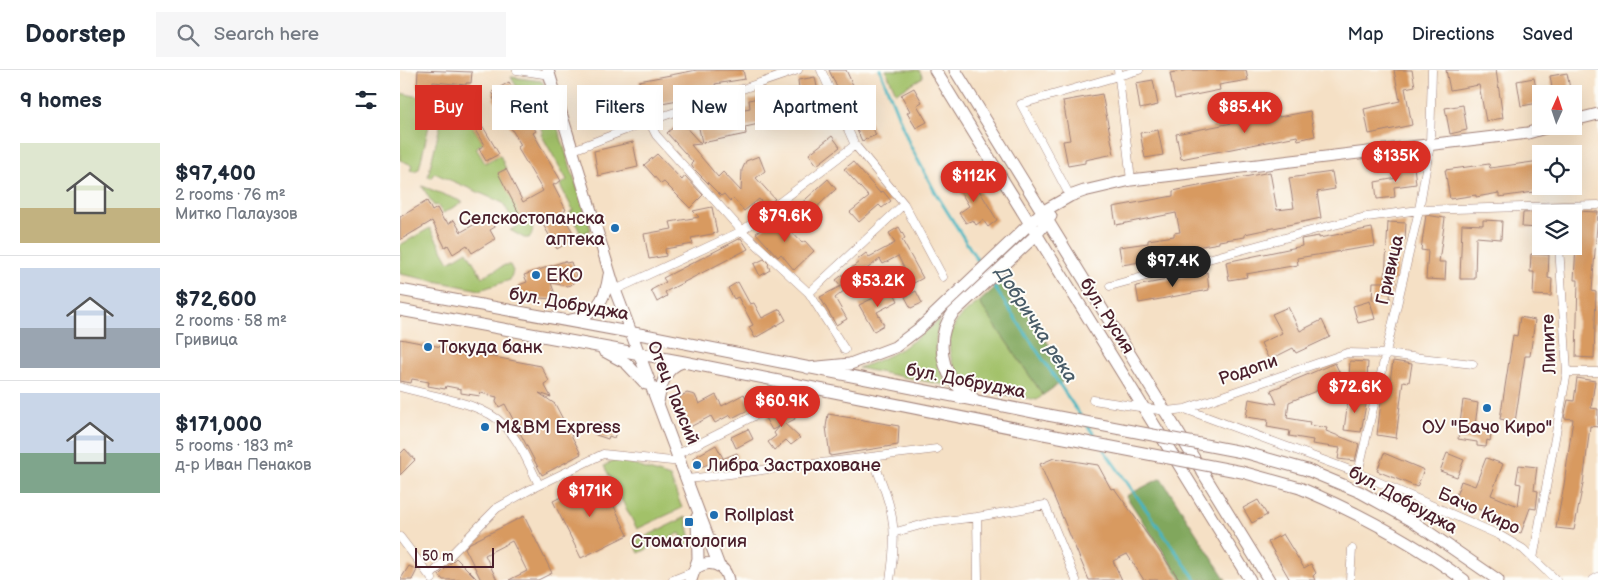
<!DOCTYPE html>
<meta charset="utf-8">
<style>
:root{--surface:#fff;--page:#f6f6f7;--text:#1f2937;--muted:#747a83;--line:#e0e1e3;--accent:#d93025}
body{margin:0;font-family:"Balsamiq Sans",sans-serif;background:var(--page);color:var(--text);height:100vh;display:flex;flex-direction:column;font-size:19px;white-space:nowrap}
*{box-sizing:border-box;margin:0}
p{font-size:16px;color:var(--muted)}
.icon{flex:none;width:28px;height:28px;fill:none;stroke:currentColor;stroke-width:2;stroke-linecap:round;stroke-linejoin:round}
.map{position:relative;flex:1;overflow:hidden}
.sheet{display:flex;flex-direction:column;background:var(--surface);width:400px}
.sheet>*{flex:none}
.hud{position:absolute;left:15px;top:15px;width:475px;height:45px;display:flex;gap:10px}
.needle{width:32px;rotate:3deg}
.controls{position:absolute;left:1132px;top:15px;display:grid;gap:10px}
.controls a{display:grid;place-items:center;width:50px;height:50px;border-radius:0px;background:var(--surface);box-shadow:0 5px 20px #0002;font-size:25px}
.scale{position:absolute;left:15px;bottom:12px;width:79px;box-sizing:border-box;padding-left:5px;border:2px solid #4a1f2b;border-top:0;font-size:14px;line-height:18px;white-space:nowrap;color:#4a1f2b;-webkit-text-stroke:4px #fdfcf7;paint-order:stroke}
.price{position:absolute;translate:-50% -42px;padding:0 11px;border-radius:18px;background:var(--accent);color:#fff;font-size:16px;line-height:32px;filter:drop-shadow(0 1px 2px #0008)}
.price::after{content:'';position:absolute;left:50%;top:30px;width:15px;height:11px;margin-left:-8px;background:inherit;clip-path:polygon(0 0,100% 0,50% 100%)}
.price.on{background:#222;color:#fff}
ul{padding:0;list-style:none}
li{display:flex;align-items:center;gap:15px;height:125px;padding:0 20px}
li+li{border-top:1px solid var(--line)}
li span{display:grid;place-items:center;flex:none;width:140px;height:100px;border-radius:0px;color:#555}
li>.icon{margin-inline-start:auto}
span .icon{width:60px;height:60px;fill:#fffc;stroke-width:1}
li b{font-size:21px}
h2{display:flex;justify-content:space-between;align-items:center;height:60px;padding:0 20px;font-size:21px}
.tag{padding:0 18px;border-radius:0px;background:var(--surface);box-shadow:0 5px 20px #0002;font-size:18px;line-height:45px}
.tag.on{background:var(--accent);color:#fff}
header{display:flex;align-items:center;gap:30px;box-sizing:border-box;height:70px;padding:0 25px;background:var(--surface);border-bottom:1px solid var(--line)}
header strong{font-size:24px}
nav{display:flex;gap:28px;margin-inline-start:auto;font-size:18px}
.search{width:350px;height:45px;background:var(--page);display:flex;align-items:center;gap:12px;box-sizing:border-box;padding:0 18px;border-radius:0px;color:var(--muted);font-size:19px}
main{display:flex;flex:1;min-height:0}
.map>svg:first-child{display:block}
</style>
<header>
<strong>Doorstep</strong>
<div class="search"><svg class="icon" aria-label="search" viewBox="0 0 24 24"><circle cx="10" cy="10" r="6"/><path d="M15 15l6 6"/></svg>Search here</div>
<nav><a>Map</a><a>Directions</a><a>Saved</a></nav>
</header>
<main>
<section class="sheet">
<h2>9 homes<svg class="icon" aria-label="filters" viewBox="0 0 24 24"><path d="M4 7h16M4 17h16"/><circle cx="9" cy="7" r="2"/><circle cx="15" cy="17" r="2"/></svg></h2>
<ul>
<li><span style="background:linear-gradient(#dfe7d0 65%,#c2b280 0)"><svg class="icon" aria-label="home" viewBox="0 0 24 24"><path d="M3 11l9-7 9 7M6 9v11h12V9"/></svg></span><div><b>$97,400</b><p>2 rooms · 76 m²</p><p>Митко Палаузов</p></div></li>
<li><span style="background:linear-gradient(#c9d6e8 60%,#9aa5b1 0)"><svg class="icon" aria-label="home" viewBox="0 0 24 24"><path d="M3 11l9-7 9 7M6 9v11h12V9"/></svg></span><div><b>$72,600</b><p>2 rooms · 58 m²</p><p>Гривица</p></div></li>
<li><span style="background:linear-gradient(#c9d6e8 60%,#7fa58c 0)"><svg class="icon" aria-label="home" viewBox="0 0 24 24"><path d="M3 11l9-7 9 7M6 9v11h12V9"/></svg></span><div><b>$171,000</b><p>5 rooms · 183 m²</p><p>д-р Иван Пенаков</p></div></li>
</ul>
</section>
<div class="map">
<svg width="1198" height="510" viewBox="0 0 1198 510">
<rect width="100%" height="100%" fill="#fdfcf7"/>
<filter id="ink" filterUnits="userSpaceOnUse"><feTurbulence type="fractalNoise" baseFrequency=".02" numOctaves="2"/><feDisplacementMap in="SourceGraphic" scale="10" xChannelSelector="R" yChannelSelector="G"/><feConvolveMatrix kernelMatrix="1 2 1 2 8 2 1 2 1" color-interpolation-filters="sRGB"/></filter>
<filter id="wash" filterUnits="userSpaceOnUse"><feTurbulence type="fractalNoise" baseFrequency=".0096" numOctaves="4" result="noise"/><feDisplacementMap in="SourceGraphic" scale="20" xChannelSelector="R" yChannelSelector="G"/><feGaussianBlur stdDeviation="1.12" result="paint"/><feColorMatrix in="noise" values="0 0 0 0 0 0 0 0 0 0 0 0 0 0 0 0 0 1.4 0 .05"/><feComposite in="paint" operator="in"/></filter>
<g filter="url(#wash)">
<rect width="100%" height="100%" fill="#f5e0c5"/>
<path fill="#a2c169" stroke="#76704a" d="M486,0H519L523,7L496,23Z
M111,7L141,11L143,13L191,160L181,164L170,142L173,140L160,115L167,110L141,64L143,62Z
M0,23L35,30L19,99L14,101L10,100L12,95L0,90Z
M61,39L83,73L76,78L85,93L100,85L106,99L99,103C108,117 144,153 129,168H124L110,160L117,157L103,133L34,103L31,108L28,106L41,52L55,53L57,42Z
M22,116L63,132L43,143L37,135L34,136Z
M30,158L49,192L67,181L82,207L105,195H110L113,201L110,210L80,220L0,204V175Z
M579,232L643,325L637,330C618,326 598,325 580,319C553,310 543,281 554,256C559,246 571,238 579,232Z
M540,249C533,274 534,294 549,316L458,298C490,288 515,272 540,249Z
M216,389L270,407L282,438L237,459L204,396Z
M286,447L291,470L290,476H286L280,463L239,483L234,472Z"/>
<path fill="#81a75d" stroke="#666344" d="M605,209L670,306L643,325L579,232Z
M761,408L826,510H782L726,426Z"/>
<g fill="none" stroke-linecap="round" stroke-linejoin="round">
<path stroke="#46b5c0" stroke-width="3" d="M480,0L510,75L535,122L581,196
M591,212L682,348
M687,355L698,370
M704,380L796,510"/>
</g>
<g id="blocks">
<path fill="#d89a60" d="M18,0L72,2L71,13H66V15L33,12L31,20L17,19Z
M297,0H343L345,9L315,14L316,19L289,24V28L240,37L241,44L224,47L219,22L240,18L239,11Z
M429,0H446L476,65L462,71Z
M788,0H846L848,10L819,15L820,20L775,29L770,3Z
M994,0H1012L1015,16L1005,18L1012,55L969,64L964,39L1000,31Z
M1046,0H1096L1103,48L1086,51L1079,15L1050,20Z
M1167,3L1171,24H1153L1150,6Z
M415,7L420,32L394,37L396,46L345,57L346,64L302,73L297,48L350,38L349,30L399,19L398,10Z
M1134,8L1139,33L1121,36L1117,11Z
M753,10L758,35L740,39L736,13Z
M109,12L116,23L113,25L136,61L133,63L161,111L153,115L166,140L162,143L176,168L157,179L137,144L123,151L98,103L106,99L123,132L143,121L120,82L118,77L121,75L93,28L95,27L92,22Z
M514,18L522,32L517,35L527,52L516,58L507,43L510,41L501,25Z
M702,24L714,84L685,90V93L668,96L663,71L670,70L663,31Z
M1063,35L1067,60L1050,64L1045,38Z
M72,38L99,84L86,91L79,79L84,75L65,43Z
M910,41L915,66L898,70L897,66L781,89L776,64L878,44L879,47Z
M280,51L301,74L291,75L318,107L323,102L341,121L342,100L346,91L359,86L365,101L356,108L375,129L365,136L359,129L344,141L333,128L330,131L324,124L321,126L293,98L291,94L293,92L267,63Z
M758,60L763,85L745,88L740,63Z
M432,66L440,77L417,95L409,84Z
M233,72L238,97L198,106L194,81Z
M257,84L282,110L285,106L303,125L290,138L264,112L261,114L244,95Z
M1140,91L1141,121L1099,127V123L1076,127V125L1050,129L1045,100L1089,94L1090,98Z
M453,92L480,123L483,121L491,131L482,138L479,135L459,152L450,142L469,127L444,99Z
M1014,96L1016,114L994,117L995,127L977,129L975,112L997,108L996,99Z
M870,102L877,140L894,138L889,108L932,102L935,119L917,122L921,148L845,164V167L819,171V173L768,182L769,184L740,189V192L722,195L719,177L748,173V170L774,166V163L780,162L776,143L716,155L713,137L773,126V121Z
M566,104L570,105L597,150L588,157L583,150L576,155L573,150L566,153L559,143L569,136L554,111Z
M428,109L436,119L403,150L395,139Z
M27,131L32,141L37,138L44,151L46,150L48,154L54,150L61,162L84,149L86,152L90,149L95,157L90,160L95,169L72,183L67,175L53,184L48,175L45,177L32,151L0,170V147Z
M312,137L317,163L291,168L293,174L265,179L266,186L249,189L244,164L272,159L270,152L299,147L293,141Z
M1174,141L1198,142L1192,221L1196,222L1194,288L1176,287L1178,210H1174L1177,158H1174Z
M1141,142L1140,158L1122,157L1123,143Z
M1026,145L1045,148L1039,192H1046L1045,210L1026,209L1028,181L1021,180Z
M379,148L402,173L405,171L414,181L394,200L381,184L378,187L356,163Z
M1083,150L1102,151L1101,169L1076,167L1075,209H1060L1062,154L1083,155Z
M988,152L1006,153L1005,170H1000L995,211L985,210Z
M499,157L505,168L502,170L523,208L512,214L498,186L483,194L480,189L464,201L466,203L435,228L447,249L436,255L420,227L441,216L436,210L459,192L457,190L466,183L469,187L495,173L489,163Z
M972,158L975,176L897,188L898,195L846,204L847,207L829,210L826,192L902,176L901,169L919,166V168Z
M341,168L348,179L265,222L267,226L257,232L251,220L266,212L263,208Z
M1131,184L1149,185L1148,208L1152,209L1151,226L1133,225L1134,202H1130Z
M364,189L369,194L368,195L370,200L360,206L354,194Z
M165,191L166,193L171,192L177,209L171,215L167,216L151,213L155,224L152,229L116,226L119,215L127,212L124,205Z
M807,202L809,220L739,233L736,216Z
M338,212L350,234L354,233L362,248L380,239L386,250L355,268L349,257L353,255L338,227L334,229L328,218Z
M973,212H991L990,230H972Z
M492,219L498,231L477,242L484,255L474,261L459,235Z
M516,221L522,233L511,238L505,227Z
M970,231L975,249L958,253L953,236Z
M888,237L900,261L922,250L930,267L896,283L893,278L869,290L861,273L882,263L872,244Z
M1120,247L1135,250L1130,286H1125L1115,352L1100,349L1113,265L1117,266Z
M0,269L141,296L149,311L144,314L151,327L139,323L155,334L181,384L142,405L105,334L99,337L96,332L97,327L81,323L80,326L61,323V319L46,316L45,319L28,316L29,312L12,309L11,313L0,311Z
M950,291L968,292L967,310L952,309V305L949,307Z
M993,291L1012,294L1009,312L1003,311L996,368L977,365L982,323L984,317L989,318Z
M935,293L943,310L889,332L887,348L910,352L909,355L927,358L926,361L959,374L955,391L938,389L940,378L912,374L913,370L889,366L890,361L867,357L868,350L846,347L849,329L877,334L871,320Z
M1177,308L1195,311L1191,338L1198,339V357L1190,356L1183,414L1174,460L1156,458L1164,415L1173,349L1164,348L1168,330L1174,331Z
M287,323L295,325L299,334L316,325L322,336L344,324L352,338L332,348L330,345L315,353L311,346L290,357L279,331L281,326Z
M949,323L950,326L967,329L961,362L944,360Z
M1063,330L1078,333L1075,356L1092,358L1090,371L1087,370L1086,377L1077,376V372L1058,369Z
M388,336L395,349L385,354L400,368L391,375L386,370L374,380L368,372L376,366L374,363L380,356L372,360L365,348Z
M428,344L499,356L498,375L430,386L426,357Z
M200,352L218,357L214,368L209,366L208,369L196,365Z
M348,359L353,369L336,378L331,367Z
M316,375L323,388L296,399L293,388Z
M5,379L15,390L0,405V384Z
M337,383L338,391L320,398L317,391Z
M984,383L1024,400L1017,417L977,401Z
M1047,383L1064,390L1057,407L1040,401Z
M654,388L698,395L711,419L714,418L780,510H744L727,484L713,491L722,510H689L640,394Z
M1086,388L1103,394L1091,425L1118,436L1121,414L1116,413L1119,395L1137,397L1134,420L1138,421L1136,439L1130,438L1121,463L1104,457L1106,451L1055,429L1061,411L1075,416Z
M200,408L228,465L181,488L153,431Z
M858,430L867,445L852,453L843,438Z
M124,446L152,503L138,510H109L127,501L112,471L85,485L97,510H81L65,478L70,473Z
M883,464L904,498L911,494L916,503L913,506L915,510H890L868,472Z
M56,488L78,510H43L39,505Z
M9,496L17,500L12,510H0Z"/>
</g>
</g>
<g filter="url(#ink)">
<use href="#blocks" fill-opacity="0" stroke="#a08078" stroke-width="1"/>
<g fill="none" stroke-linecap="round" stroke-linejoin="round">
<defs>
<path id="street" d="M117,0L150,5
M421,0L455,75L504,134L543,207
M718,0L731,110
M249,51L256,65L342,161L409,223L445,280
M173,80L249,51L398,0
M670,126L621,34L739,0
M710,216L921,158L967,147L1019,140L1198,135
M215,220L342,161L455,75
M409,223L504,134
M1167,302H1198
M0,317C30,326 82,332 104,355C120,371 129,395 139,415
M693,330L766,341L785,339L947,283L986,284L1073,294
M785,339L958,403L1099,465L1123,479L1156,510
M278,384L380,333
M472,387C492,438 499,454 490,510
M958,403L1019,140L1030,75L1032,0
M288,409L537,379
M577,447L645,435L676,510
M496,462L528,453L577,447L578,510
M0,467L32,509
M1133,489L1167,302L1159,176
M30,506L97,438L131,419L203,384L282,392
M273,510L293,502
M950,510L952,479
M1193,510L1198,507"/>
<path id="secondary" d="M148,0L215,220L319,496
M535,0L850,510
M555,0L869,510
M1174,50L1198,44
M0,220L250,266L648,345
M0,240L284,292L644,364
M171,250C195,247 206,228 209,205
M204,281L226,293L246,314
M408,298L450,294L495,277L520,258L642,142L670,126L684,121L731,110L1128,63L1152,56
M574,329C567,323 558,318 553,311C539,291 538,262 553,243L636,165L651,146
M258,332C261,315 265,297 283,292
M907,400L960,422L1011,450L1098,510
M900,418C959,443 1013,472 1064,510
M296,498C309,489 325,494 328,510
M291,510L298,489L297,447"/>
</defs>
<use href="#street" stroke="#a08078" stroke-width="9"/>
<use href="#secondary" stroke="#a08078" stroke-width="13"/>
<use href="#street" stroke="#fff" stroke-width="8"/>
<use href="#secondary" stroke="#fff" stroke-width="11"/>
<defs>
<path id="secondary-bridge" d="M648,345L847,383L907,400
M644,364L842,402L900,418"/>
</defs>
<use href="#secondary-bridge" stroke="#a08078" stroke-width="13" stroke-linecap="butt"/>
<use href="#secondary-bridge" stroke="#fff" stroke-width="11"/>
</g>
</g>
<g fill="#1f6fb2" stroke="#fdfcf7" stroke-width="2">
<circle cx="215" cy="158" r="5"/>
<circle cx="136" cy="205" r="5"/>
<circle cx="28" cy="277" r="5"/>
<circle cx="1087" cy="338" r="5"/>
<circle cx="85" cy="357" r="5"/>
<circle cx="297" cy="395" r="5"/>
<circle cx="314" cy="445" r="5"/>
<rect x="284" y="447" width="10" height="10" rx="2.5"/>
</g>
<g text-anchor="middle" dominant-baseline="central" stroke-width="4" stroke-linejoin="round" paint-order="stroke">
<g font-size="18" fill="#4a1f2b" stroke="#fdfcf7" text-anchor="start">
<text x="205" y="148" text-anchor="end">Селскостопанска<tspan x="205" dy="21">аптека</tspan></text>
<text x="146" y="205">EKO</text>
<text x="38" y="277">Токуда банк</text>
<text x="95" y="357">M&amp;BM Express</text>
<text x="1087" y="357" text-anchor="middle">ОУ "Бачо Киро"</text>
<text x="307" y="395">Либра Застраховане</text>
<text x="324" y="445">Rollplast</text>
<text x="289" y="471" text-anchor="middle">Стоматология</text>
</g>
<g font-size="18" fill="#4a1f2b" stroke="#fdfcf7">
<text transform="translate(990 200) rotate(-77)">Гривица</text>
<text transform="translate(169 234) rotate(10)">бул. Добруджа</text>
<text transform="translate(707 246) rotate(58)">бул. Русия</text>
<text transform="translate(1149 274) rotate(-92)">Липите</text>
<text transform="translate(848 300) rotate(-19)">Родопи</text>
<text transform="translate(566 311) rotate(11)">бул. Добруджа</text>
<text transform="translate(273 323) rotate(68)">Отец Паисий</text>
<text transform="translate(1003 430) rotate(29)">бул. Добруджа</text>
<text transform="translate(1079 441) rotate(25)">Бачо Киро</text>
</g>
<g font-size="19" font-style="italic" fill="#485b67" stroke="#fdfcf7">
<text transform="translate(636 255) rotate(57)">Добричка река</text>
</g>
</g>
</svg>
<div class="controls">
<a><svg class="needle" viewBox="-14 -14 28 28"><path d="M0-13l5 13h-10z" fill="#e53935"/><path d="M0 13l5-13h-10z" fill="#747a83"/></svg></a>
<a><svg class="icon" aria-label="locate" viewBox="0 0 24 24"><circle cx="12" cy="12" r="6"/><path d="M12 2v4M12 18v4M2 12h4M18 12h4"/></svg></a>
<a><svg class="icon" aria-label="layers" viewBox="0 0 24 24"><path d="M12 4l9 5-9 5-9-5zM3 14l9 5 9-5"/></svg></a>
</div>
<div class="scale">50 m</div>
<b class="price" style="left:845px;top:64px">$85.4K</b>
<b class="price" style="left:996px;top:113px">$135K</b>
<b class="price" style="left:574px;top:133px">$112K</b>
<b class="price" style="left:385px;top:173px">$79.6K</b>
<b class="price on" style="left:773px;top:218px">$97.4K</b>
<b class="price" style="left:478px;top:238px">$53.2K</b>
<b class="price" style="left:955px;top:344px">$72.6K</b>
<b class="price" style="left:382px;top:358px">$60.9K</b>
<b class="price" style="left:190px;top:448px">$171K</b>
<div class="hud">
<a class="tag on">Buy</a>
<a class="tag">Rent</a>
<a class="tag">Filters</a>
<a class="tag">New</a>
<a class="tag">Apartment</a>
</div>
</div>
</main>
